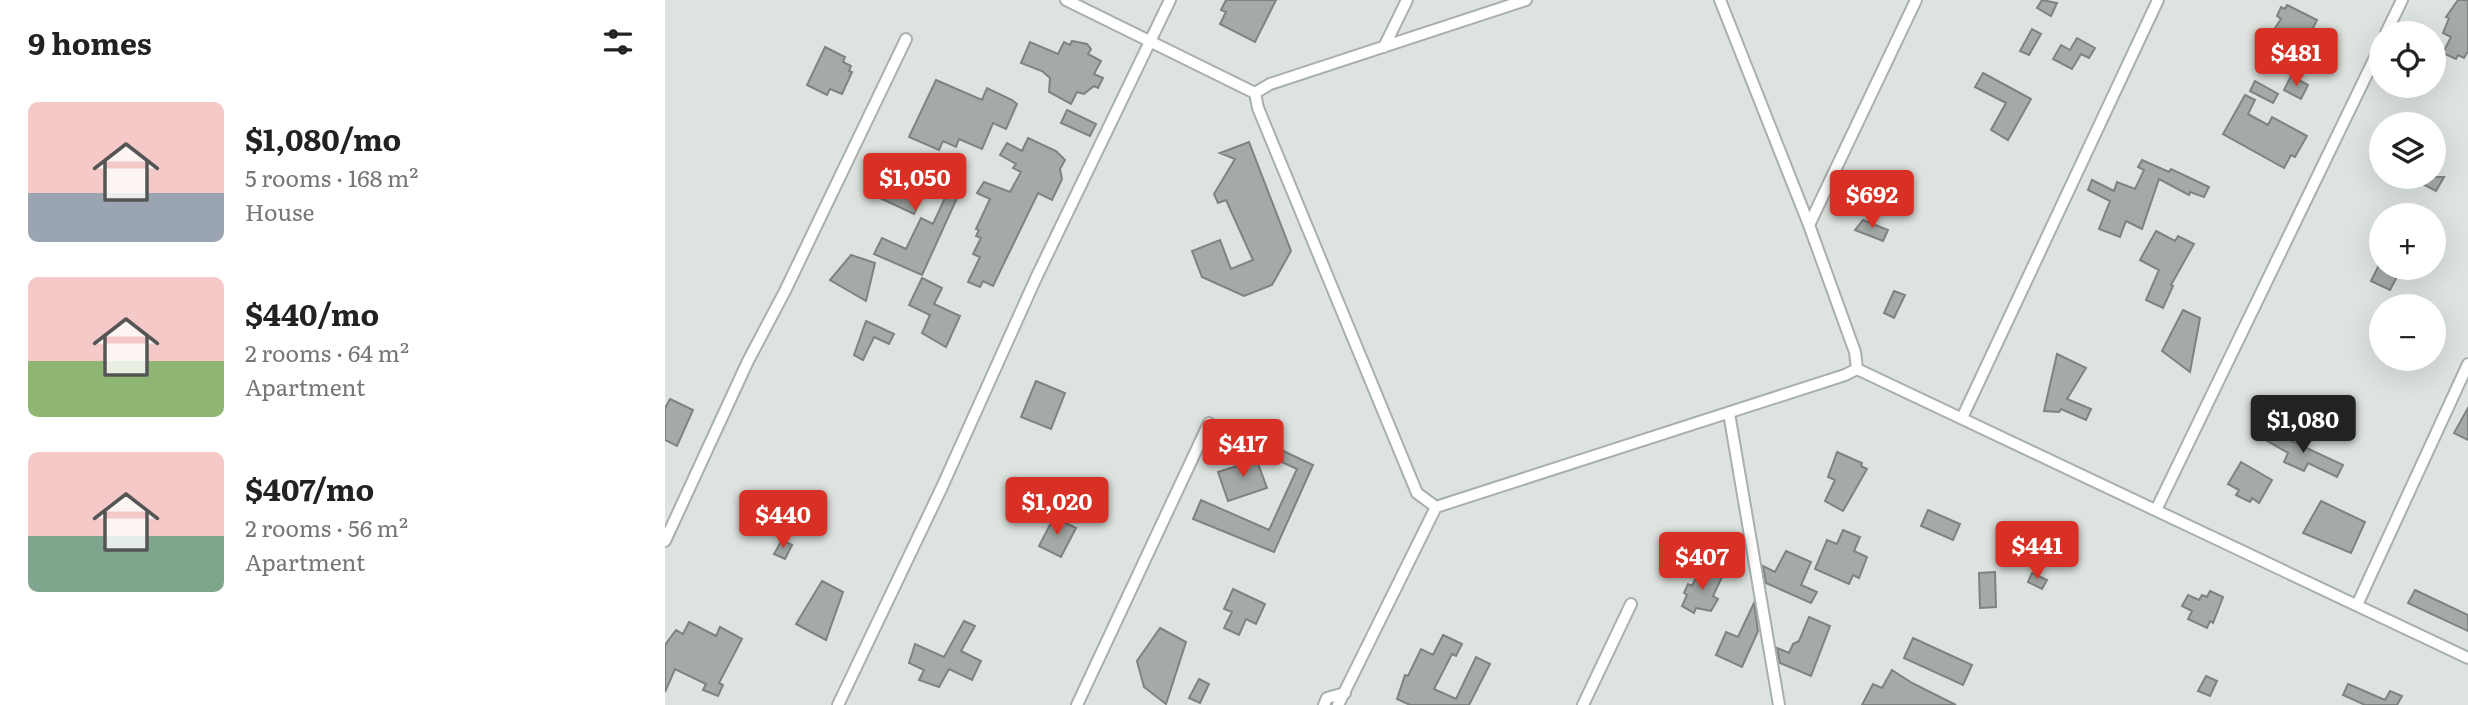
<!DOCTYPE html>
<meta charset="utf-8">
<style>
:root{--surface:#fff;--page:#f2f2f2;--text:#222;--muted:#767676;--accent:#d93025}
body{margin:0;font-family:Literata,serif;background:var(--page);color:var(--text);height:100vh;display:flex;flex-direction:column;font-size:26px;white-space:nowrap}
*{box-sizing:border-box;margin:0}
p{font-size:23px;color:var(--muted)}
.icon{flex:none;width:38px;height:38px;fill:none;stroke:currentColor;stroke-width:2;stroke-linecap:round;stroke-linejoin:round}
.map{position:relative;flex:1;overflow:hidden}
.side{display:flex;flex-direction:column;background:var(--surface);width:665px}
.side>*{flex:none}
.controls{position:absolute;left:1704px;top:21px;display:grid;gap:14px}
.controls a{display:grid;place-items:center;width:77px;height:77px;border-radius:50%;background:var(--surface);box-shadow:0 7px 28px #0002;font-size:35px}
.price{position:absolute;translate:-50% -60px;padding:0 16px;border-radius:7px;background:var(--accent);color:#fff;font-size:23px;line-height:46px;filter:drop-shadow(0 2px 4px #0008)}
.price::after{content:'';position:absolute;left:50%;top:42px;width:21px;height:16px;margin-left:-10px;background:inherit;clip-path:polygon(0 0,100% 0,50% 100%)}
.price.selected{background:#222;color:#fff}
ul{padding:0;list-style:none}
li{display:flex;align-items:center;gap:21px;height:175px;padding:0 28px}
li span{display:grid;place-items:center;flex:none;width:196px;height:140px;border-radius:10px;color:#555}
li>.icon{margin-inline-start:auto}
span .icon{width:84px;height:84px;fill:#fffc;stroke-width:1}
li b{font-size:30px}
h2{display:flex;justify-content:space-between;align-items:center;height:84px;padding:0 28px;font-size:30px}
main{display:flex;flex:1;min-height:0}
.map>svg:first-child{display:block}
</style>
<main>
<section class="side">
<h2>9 homes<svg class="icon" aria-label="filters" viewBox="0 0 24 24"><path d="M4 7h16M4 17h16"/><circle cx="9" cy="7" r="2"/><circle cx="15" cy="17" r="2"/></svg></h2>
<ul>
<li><span style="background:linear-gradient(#f6c9c9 65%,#9aa5b1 0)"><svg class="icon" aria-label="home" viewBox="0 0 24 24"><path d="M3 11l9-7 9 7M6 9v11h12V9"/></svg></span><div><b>$1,080/mo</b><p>5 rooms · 168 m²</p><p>House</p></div></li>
<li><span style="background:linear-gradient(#f6c9c9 60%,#8fb573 0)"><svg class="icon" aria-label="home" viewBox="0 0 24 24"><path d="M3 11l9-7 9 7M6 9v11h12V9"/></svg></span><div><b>$440/mo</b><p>2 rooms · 64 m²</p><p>Apartment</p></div></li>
<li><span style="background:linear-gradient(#f6c9c9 60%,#7fa58c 0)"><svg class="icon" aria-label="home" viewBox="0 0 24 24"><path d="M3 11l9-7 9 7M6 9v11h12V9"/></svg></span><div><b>$407/mo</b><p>2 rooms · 56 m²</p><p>Apartment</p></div></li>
</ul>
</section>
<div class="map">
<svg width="1803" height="705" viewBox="0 0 1803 705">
<rect width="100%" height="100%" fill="#dde3df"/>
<path fill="#a4aaa7" stroke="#7e8380" stroke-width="2" d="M561,0H611L590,42L555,24L561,12L556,10Z
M1377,0L1392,3L1386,16L1372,8Z
M1793,0H1803V51L1799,58L1793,55L1791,59L1778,53L1786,37L1778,33L1784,18L1781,17Z
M1622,5L1652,20L1646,32L1640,30L1632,45L1619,39L1608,58L1595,51L1616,19L1612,16L1616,7L1620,9Z
M1367,29L1376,34L1364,55L1355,51Z
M1412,38L1430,48L1424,58L1416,54L1407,69L1388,59L1396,45L1405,50Z
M407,41L422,44L426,49L423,54L436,61L429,74L438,78L433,88L429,86L419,94L412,92L406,104L384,92L385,78L377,71L356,63L365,42L393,54L399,42L405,45Z
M160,47L180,57L178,62L186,66L184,71L187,72L177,94L165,89L162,95L142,85Z
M1318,73L1366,99L1343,140L1326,130L1341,103L1310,87Z
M1626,76L1643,85L1636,99L1619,90Z
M271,80L317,100L322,88L347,100L352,104L341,129L328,123L317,149L294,139L291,147L278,141L274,150L244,137Z
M1590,81L1613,94L1608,103L1585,91Z
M1580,95L1590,100L1583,114L1603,125L1607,117L1642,136L1630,157L1626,155L1619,168L1558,134Z
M402,110L431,124L425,136L396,123Z
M363,138L391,151L400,160L395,169L397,179L387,200L373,193L328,286L318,281L315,287L303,282L315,257L308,254L316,238L311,236L314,230L311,229L325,199L312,193L319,182L345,192L356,172L348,168L351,164L335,155L342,143L357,151Z
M584,142L626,251L607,285L579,296L537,277L527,251L555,240L566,269L588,260L561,200L553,203L549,194L570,159L555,153Z
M229,157L297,187L257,275L209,254L217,238L241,249L256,218L268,224L280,198L261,188L249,214L215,198L214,191Z
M1477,160L1504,172L1506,169L1544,187L1539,197L1525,192L1524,195L1494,179L1477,229L1461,221L1455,237L1434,229L1445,201L1423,190L1427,180L1449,191L1452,182L1470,189L1479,170L1473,167Z
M1744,177H1779L1771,191Z
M1198,220L1223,230L1218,241L1190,230Z
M1491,231L1510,241L1513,236L1529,244L1506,285L1508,286L1498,308L1481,300L1494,270L1475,260Z
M186,255L210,263L201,301L165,280Z
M1714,265L1733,275L1725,290L1706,281Z
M257,278L277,288L269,304L295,316L281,347L257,333L265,315L244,305Z
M1229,291L1240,295L1229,318L1219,313Z
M1518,310L1535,318L1525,372L1497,351Z
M201,321L229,334L224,344L209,337L198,360L189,355Z
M1392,354L1421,368L1402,399L1426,409L1421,420L1396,409L1394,412L1379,411Z
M371,381L400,393L386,429L356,417Z
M5,399L28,410L12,446L0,440V408Z
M1803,408V440L1789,433Z
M1603,430L1678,465L1672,477L1643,463L1639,471L1619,462L1623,453L1599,439Z
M614,449L648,465L609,552L528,519L536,500L604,530L632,469L610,459Z
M588,450L602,488L563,501L553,472L582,463Z
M1172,452L1197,463L1196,466L1202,469L1178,511L1160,501L1170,480L1163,477Z
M1576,462L1607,480L1594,503L1587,498L1585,502L1571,495L1574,490L1563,484Z
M1656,501L1700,522L1686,553L1638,533Z
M1263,510L1295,524L1288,540L1256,526Z
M389,517L411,528L396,557L374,546Z
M1178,530L1195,537L1189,551L1202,557L1194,578L1188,575L1184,584L1150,569L1162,540L1172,544Z
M117,540L127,545L120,559L109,554Z
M1121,551L1146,562L1136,585L1152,592L1146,603L1101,583L1098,566L1110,572Z
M1036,567L1057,577L1048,596L1053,599L1046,611L1031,608L1029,613L1017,606L1022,595L1019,593L1023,584L1027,586Z
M1330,572L1331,607L1315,608L1314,573Z
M1367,573L1382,580L1377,589L1363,582Z
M157,581L178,592L161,640L131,624Z
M568,589L600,604L591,624L581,619L574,635L559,628L567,612L559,609Z
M1750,590L1803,615V631L1743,603Z
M1545,591L1558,597L1548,623L1545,621L1542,628L1523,619L1527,611L1517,606L1523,595L1534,600L1537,595L1542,597Z
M1089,603L1093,631L1077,667L1051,655L1061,632L1073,637Z
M1144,617L1165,626L1146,676L1115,663L1112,648L1124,653L1128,644L1134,641Z
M299,621L310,626L296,651L316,661L307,680L284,669L274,687L254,680L259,670L244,663L250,644L279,657Z
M24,622L51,636L55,627L77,639L54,683L58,685L53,696L38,690L41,684L10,669L0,692V645L11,630L18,634Z
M495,628L521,642L501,704L479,687L472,661Z
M778,635L797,644L791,656L787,654L769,689L791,699L811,657L825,664L804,705H745L732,699L740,675L743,676L756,649L768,655Z
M1248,638L1307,665L1298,685L1239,658Z
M1227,670L1247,683L1291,705H1197L1208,684L1217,688Z
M1541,676L1552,681L1545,696L1533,691Z
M534,679L544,684L535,703L524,698Z
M1683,684L1720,700L1725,691L1737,696L1732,705H1700L1678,695Z"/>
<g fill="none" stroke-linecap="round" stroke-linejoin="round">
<defs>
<path id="minor" d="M401,0L590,93
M861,0L605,84L590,93L593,108L752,493L771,507L1180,375L1192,369L1190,352L1144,225L1055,0
M1721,33L1737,0
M719,47L742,0
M1144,225L1251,0
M1192,369L1803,658
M1064,413L1114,705
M1297,418L1493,0
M1491,510L1717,43
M0,541L83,361L120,291L241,39
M1692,605L1803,364
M173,705L277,487L371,278L505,0
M412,705L544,423
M659,705L662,698L680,693
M673,705L771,507
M918,705L966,604"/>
</defs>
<use href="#minor" stroke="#a9afac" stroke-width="14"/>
<use href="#minor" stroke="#fff" stroke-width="10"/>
</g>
</svg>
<div class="controls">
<a><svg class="icon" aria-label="locate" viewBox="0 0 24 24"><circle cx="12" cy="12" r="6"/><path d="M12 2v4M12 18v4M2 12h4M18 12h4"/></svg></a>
<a><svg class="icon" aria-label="layers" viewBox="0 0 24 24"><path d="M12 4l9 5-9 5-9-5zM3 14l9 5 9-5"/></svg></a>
<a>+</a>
<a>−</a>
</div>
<b class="price" style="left:1631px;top:88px">$481</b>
<b class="price" style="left:250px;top:213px">$1,050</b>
<b class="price" style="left:1207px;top:230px">$692</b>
<b class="price selected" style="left:1638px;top:455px">$1,080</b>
<b class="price" style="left:578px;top:479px">$417</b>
<b class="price" style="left:392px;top:537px">$1,020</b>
<b class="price" style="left:118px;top:550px">$440</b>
<b class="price" style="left:1372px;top:581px">$441</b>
<b class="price" style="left:1037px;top:592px">$407</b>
</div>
</main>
